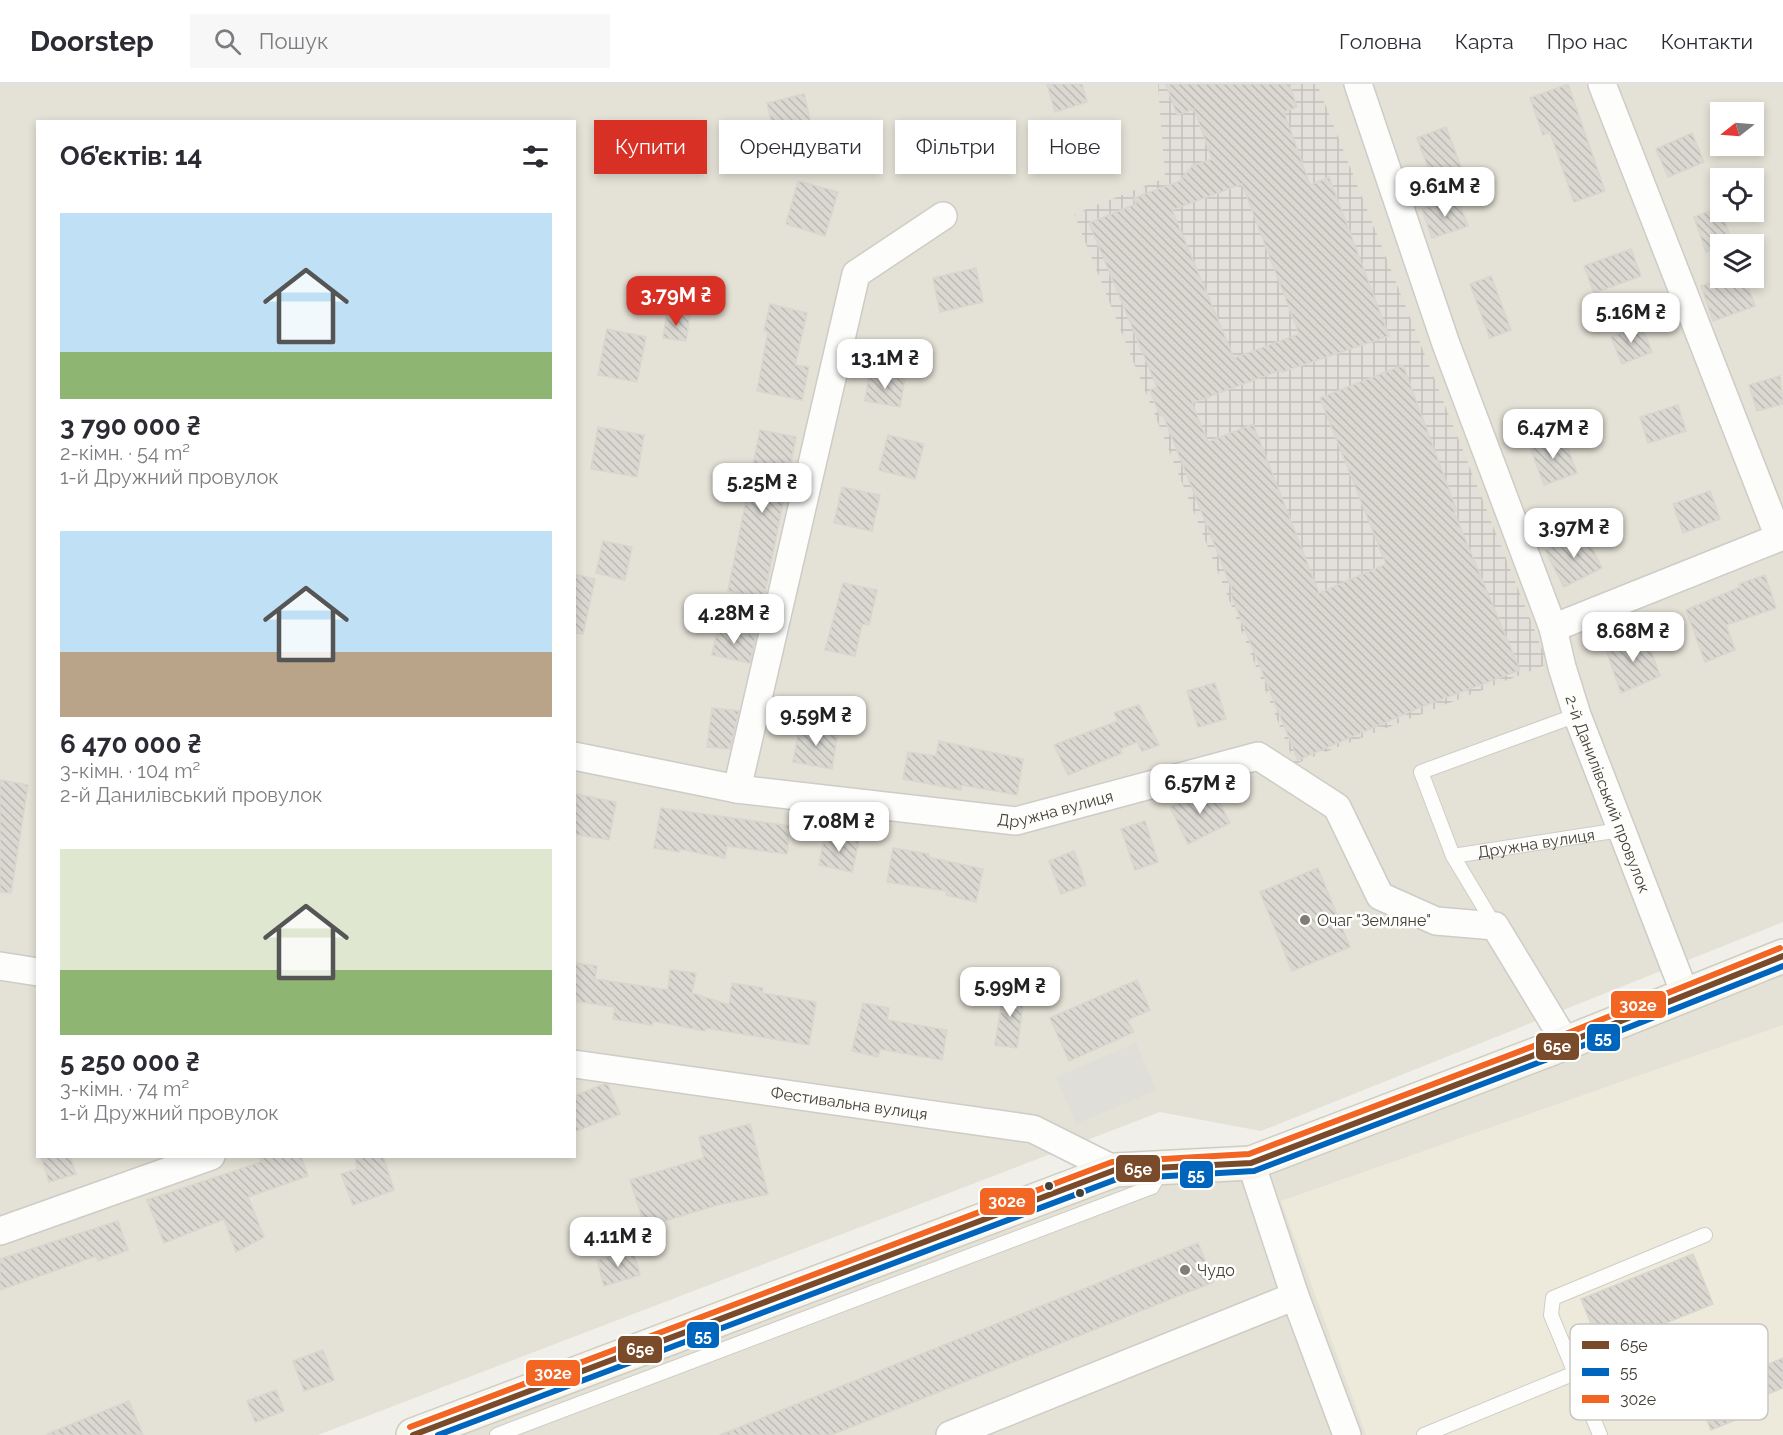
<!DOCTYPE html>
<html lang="uk">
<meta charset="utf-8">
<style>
:root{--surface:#fff;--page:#f7f7f7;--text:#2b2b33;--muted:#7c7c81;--line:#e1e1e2;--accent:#d93025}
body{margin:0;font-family:Raleway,sans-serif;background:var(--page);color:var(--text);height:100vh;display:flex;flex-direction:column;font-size:22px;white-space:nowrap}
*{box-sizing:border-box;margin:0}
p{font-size:20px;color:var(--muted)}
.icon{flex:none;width:33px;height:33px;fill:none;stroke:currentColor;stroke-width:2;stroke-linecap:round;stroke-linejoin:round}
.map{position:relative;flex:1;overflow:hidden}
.panel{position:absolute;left:36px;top:36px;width:540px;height:1038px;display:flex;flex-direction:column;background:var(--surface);border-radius:0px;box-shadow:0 3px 9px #0003}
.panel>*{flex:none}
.guide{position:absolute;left:594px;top:36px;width:570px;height:54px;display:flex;gap:12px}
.needle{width:39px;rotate:253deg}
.tools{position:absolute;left:1710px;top:18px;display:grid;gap:12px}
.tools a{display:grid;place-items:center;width:54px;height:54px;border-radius:0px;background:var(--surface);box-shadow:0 3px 9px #0003;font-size:30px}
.price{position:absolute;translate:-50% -51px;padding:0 14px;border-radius:12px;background:#fff;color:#222;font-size:20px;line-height:39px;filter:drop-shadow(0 2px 3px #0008)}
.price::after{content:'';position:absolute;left:50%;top:36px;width:18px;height:14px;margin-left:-9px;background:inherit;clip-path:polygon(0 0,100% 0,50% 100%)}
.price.on{background:var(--accent);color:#fff}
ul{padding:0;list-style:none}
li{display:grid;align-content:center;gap:12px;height:318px;padding:0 24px}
li span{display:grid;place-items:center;height:186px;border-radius:0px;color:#555}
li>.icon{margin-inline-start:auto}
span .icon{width:108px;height:108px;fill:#fffc;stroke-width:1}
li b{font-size:26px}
h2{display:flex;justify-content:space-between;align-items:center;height:72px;padding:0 24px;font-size:26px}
.chip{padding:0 21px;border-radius:0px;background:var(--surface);box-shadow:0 3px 9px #0003;font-size:21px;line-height:54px}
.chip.on{background:var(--accent);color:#fff}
header{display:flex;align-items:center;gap:36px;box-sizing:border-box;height:84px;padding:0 30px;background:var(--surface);border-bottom:2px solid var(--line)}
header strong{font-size:28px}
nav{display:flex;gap:33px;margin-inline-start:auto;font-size:21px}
.search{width:420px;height:54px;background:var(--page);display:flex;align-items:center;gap:15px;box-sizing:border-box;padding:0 21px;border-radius:0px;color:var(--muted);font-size:22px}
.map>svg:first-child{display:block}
</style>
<header>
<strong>Doorstep</strong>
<div class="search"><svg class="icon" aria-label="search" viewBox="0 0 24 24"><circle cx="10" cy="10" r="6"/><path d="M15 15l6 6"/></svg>Пошук</div>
<nav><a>Головна</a><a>Карта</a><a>Про нас</a><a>Контакти</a></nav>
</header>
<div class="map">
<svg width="1783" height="1351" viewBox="0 0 1783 1351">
<defs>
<pattern id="industrial-grid" width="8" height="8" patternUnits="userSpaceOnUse" patternTransform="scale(1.5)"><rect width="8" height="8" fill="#e3e0da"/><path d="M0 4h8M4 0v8" fill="none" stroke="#c4c1bc"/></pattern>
<pattern id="building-back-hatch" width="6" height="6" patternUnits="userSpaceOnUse" patternTransform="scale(1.5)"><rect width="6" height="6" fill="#dad8d1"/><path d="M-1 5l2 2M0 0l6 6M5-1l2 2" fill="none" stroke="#bcbab4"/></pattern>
</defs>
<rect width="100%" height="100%" fill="#f0efe9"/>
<path fill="#e4e1d6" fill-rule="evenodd" d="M0,0H1783V838L1261,1047L1160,1028L318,1351H0ZM1720,28H1754V62H1720ZM38,38H574V1072H38ZM1720,94H1754V128H1720ZM1720,160H1754V194H1720Z
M1783,860V1351H444L1123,1096L1247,1086Z"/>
<path fill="url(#industrial-grid)" d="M1158,0H1317L1548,580L1295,680L1074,130L1165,94Z"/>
<path fill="#eeeadb" d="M1783,941V1351H1366L1281,1117Z"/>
<path fill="#dfded9" d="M1136,959L1156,1006L1076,1040L1056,993Z"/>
<path fill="url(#building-back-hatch)" stroke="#d8d6cf" stroke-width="1.5" fill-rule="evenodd" d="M1047,0H1082L1087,18L1055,28Z
M1166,0H1289L1297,23L1284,28L1310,101L1329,93L1389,252L1282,288L1281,286L1192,319L1208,358L1253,340L1319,509L1386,480L1320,314L1403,281L1457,427L1454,428L1520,586L1421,623L1298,676L1231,511L1234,510L1163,331L1160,332L1150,306L1157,303L1089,139L1136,120L1134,114L1180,97L1192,82L1212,75L1194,25L1177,31ZM1242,100L1299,250L1234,274L1172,126Z
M1568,0L1605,107L1574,118L1550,48L1543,51L1530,14Z
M804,10L815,57L777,65L767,19Z
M1446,43L1461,83L1432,94L1417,54Z
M1692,49L1704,78L1668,93L1656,65Z
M798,97L838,108L825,152L786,140Z
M1457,113L1468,142L1432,154L1422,125Z
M1720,123L1732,158L1706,168L1694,133Z
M1631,165L1641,192L1594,209L1584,182Z
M976,184L983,218L940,228L933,194Z
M1491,192L1511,246L1490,254L1470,200Z
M1725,194H1745L1755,222L1713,237L1701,202Z
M770,220L807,229L795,281L809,283L802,316L757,307L768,248L764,247Z
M667,228L690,231L686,257L663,254Z
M1641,241L1652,268L1622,280L1611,253Z
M607,245L646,253L637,298L598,291Z
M869,289L905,294L900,323L865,317Z
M1780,292L1783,320L1757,327L1749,301Z
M1678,321L1686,347L1648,359L1640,333Z
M598,343L644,351L637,393L591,385Z
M760,346L796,353L764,514L728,507Z
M888,351L924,360L915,395L879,386Z
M1563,351L1577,389L1544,401L1530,363Z
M842,403L880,411L872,447L834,439Z
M1710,407L1720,435L1683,449L1673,420Z
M1584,447L1602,484L1564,503L1545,466Z
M603,457L632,463L625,496L596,489Z
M574,490L595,495L583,550L574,549Z
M1765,491L1776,524L1726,541L1735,566L1705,578L1686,526L1740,503L1739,500Z
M843,499L877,506L869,541L862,540L855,572L825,566Z
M718,543L756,551L750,579L712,571Z
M1645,549L1660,592L1621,609L1606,566Z
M1215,599L1226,635L1198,643L1187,607Z
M1139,621L1159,661L1142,667L1137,658L1120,665L1122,669L1068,691L1054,661L1118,637L1114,629Z
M712,624L739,627L730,665L707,663Z
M800,641L838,647L832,685L793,678Z
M939,657L1023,675L1017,711L962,701L961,706L903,695L908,668L936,672Z
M0,696L28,701L11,809L0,808Z
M1211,702L1230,739L1188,760L1170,723Z
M576,710L616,718L609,756L574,750Z
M661,724L790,742L787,770L727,762L725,774L680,765L679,768L654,764Z
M1145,737L1158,778L1135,786L1121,745Z
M825,750L859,757L852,788L819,781Z
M893,764L929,770L928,773L983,785L976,818L946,811L947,807L887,798Z
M1074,767L1086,801L1061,810L1049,777Z
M1318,784L1350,863L1292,887L1260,808Z
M574,879L597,882L595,895L668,906L670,886L696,889L692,909L729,921L732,899L763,904L762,909L816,918L809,961L706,944L705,947L653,937L652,941L613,935L615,923L574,917Z
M1137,896L1150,926L1127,936L1134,948L1069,977L1050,934Z
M1004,904L1025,907L1017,964L995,961Z
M863,919L889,924L887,936L947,946L942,976L880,965L878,973L852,967Z
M604,1000L608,1001L620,1030L574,1048V1012Z
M750,1040L768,1110L717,1121L645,1143L630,1096L704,1074L699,1053Z
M41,1072H70L76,1090L49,1098Z
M259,1072H301L308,1092L248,1113L264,1153L236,1168L224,1135L164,1159L147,1116L261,1078Z
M355,1072H383L394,1106L353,1121L341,1090L357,1085Z
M118,1137L128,1166L98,1177L96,1172L0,1206V1175Z
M1198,1159L1214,1198L1183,1210L831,1351H720Z
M633,1166L640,1191L604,1202L597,1176Z
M1693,1170L1713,1220L1601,1265L1581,1215Z
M323,1266L334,1296L304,1307L293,1277Z
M1783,1274V1304L1750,1317L1755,1328L1711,1346L1696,1309Z
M276,1306L284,1327L255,1338L247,1317Z
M129,1317L143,1351H47V1350Z"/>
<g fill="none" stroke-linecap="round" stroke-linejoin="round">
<defs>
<g id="lane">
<path id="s1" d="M1453,772L1620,746"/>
<path d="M1495,842L1453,772L1421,688L1577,631"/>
<path d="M1575,1289L1551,1231L1553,1214L1705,1151"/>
<path d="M497,1351L1152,1103L1162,1085"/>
<path d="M1424,1351L1575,1289L1600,1351"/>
</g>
<g id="street">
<path id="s2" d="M1358,0L1446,260L1553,544L1562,583L1577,631L1685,910"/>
<path d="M1602,0L1779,453"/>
<path d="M1553,544L1783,452"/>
<path id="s3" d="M574,672L737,705L1016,737L1258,672L1337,723L1380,812L1436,837L1495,842L1566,959"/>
<path d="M737,705L856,190L943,132"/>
<path d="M0,882L38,888"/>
<path id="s4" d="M574,980L1033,1045L1115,1086"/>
<path d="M1251,1079L1295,1212L1347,1351"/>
<path d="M0,1147L211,1072"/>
<path d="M950,1351L1295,1212"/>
</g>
<path id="secondary" d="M413,1351L1115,1086L1251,1079L1566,959L1783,872"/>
</defs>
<use href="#lane" stroke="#ceccc6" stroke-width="16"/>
<use href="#street" stroke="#ceccc6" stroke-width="30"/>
<use href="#secondary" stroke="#cfccc0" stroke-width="36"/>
<use href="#lane" stroke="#fdfdfc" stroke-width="14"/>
<use href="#street" stroke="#fdfdfc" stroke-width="27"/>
<use href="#secondary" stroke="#f6f5ee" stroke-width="33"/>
<defs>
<path id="bus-1" d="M413,1351L1115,1086L1251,1079L1566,959L1783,872"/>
<path id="bus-2" d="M438,1351L1117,1095L1254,1087L1569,967L1783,882"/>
<path id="bus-3" d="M410,1343L1112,1078L1249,1070L1563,951L1780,864"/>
</defs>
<use href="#bus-1" stroke="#fff" stroke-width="10"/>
<use href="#bus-2" stroke="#fff" stroke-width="10"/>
<use href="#bus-3" stroke="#fff" stroke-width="10"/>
<use href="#bus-1" stroke="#7a4b2a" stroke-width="6"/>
<use href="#bus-2" stroke="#0065bd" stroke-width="6"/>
<use href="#bus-3" stroke="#f26522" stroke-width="6"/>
</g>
<g fill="#827d74" stroke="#fff" stroke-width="2">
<circle cx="1305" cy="836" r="6"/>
<circle cx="1185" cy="1186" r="6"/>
</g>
<g fill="#464035" stroke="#fff" stroke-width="2">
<circle cx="1049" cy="1102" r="5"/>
<circle cx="1080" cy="1109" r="5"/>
</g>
<g text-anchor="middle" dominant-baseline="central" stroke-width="5" stroke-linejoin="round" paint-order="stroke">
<g font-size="16" fill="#464035" stroke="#fff">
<text stroke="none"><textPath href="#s2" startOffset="753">2-й Данилівський провулок</textPath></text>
<text stroke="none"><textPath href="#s3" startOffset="488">Дружна вулиця</textPath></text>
<text stroke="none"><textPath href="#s1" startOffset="84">Дружна вулиця</textPath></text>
<text stroke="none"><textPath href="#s4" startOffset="278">Фестивальна вулиця</textPath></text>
</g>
<g font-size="16" fill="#464035" stroke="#fff" text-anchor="start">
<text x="1317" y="836">Очаг "Земляне"</text>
<text x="1197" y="1186">Чудо</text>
</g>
</g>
<rect x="1570" y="1240" width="198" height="96" rx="9" fill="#fff" stroke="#c8c6c2" stroke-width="1.5"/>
<rect x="1582" y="1257" width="27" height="8" fill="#7a4b2a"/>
<rect x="1582" y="1284" width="27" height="8" fill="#0065bd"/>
<rect x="1582" y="1311" width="27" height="8" fill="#f26522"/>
<g font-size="16" fill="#464035">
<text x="1620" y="1267">65е</text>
<text x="1620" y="1294">55</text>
<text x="1620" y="1321">302е</text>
</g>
<g stroke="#fff" stroke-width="2">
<rect x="1610" y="906" width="57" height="29" rx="6" fill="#f26522"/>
<rect x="1586" y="939" width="35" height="29" rx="6" fill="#0065bd"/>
<rect x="1535" y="948" width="45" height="29" rx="6" fill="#7a4b2a"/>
<rect x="1115" y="1070" width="46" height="29" rx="6" fill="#7a4b2a"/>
<rect x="1179" y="1076" width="35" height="29" rx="6" fill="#0065bd"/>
<rect x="979" y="1103" width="57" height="29" rx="6" fill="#f26522"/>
<rect x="686" y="1237" width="34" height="28" rx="6" fill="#0065bd"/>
<rect x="617" y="1251" width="46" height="29" rx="6" fill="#7a4b2a"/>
<rect x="525" y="1275" width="56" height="28" rx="6" fill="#f26522"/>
</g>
<g font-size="16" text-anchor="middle" font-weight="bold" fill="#fff">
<text x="1638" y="927">302е</text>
<text x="1603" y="959">55</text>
<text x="1557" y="968">65е</text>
<text x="1138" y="1091">65е</text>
<text x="1196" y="1096">55</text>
<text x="1007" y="1123">302е</text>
<text x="703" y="1257">55</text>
<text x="640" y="1271">65е</text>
<text x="553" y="1295">302е</text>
</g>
</svg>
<div class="tools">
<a><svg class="needle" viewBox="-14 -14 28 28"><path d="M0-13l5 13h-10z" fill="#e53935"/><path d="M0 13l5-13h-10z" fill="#7c7c81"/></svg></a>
<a><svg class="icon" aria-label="locate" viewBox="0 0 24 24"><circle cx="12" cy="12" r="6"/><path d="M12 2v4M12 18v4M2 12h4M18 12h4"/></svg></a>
<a><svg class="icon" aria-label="layers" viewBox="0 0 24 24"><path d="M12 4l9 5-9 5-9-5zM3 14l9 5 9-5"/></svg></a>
</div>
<b class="price" style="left:1445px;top:134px">9.61M ₴</b>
<b class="price on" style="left:676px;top:243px">3.79M ₴</b>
<b class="price" style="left:1631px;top:260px">5.16M ₴</b>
<b class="price" style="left:885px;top:306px">13.1M ₴</b>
<b class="price" style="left:1553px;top:376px">6.47M ₴</b>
<b class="price" style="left:762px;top:430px">5.25M ₴</b>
<b class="price" style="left:1574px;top:475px">3.97M ₴</b>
<b class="price" style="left:734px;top:561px">4.28M ₴</b>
<b class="price" style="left:1633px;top:579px">8.68M ₴</b>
<b class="price" style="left:816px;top:663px">9.59M ₴</b>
<b class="price" style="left:1200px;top:731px">6.57M ₴</b>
<b class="price" style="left:839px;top:769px">7.08M ₴</b>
<b class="price" style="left:1010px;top:934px">5.99M ₴</b>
<b class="price" style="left:618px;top:1184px">4.11M ₴</b>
<div class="guide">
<a class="chip on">Купити</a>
<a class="chip">Орендувати</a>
<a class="chip">Фільтри</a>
<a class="chip">Нове</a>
</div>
<section class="panel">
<h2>Об’єктів: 14<svg class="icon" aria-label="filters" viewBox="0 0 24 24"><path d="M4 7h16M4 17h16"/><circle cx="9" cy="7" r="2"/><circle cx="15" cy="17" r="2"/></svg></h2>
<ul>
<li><span style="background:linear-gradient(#bfe0f5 75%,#8fb573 0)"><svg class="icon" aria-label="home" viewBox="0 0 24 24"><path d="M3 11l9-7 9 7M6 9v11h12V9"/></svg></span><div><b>3 790 000 ₴</b><p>2-кімн. · 54 m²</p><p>1-й Дружний провулок</p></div></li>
<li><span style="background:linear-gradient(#bfe0f5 65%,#b9a48a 0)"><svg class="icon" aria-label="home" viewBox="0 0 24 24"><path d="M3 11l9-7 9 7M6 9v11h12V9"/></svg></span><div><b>6 470 000 ₴</b><p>3-кімн. · 104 m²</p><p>2-й Данилівський провулок</p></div></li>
<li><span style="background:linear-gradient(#dfe7d0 65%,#8fb573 0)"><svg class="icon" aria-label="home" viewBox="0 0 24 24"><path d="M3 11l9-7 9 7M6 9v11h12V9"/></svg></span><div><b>5 250 000 ₴</b><p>3-кімн. · 74 m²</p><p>1-й Дружний провулок</p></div></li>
</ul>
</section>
</div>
